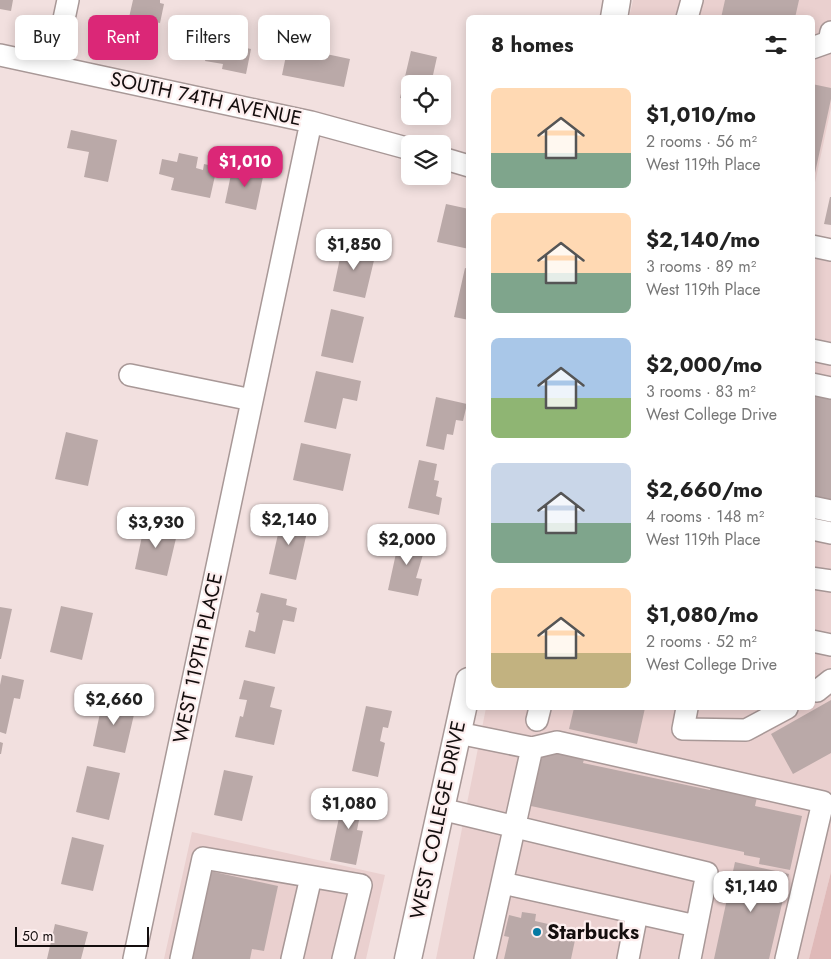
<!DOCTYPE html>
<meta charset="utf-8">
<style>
:root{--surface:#fff;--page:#f2f2f2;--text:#222;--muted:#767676;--accent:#db2777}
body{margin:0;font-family:Jost,sans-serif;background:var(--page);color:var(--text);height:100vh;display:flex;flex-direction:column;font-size:19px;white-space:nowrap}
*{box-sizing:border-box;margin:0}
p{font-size:16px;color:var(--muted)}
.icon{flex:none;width:28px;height:28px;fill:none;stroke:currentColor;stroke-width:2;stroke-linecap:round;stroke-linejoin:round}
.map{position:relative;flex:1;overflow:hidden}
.sheet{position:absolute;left:466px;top:15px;width:349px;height:695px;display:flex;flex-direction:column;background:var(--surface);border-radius:8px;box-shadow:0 2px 12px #0003}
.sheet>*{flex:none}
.banner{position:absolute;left:15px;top:15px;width:376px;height:45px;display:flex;gap:10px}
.fabs{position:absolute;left:401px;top:75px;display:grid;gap:10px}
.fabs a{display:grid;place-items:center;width:50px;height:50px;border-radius:8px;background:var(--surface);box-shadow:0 2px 12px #0003;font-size:25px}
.scale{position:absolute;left:15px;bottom:12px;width:134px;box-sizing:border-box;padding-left:5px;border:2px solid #140e0e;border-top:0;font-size:14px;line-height:18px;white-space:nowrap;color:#140e0e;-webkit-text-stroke:4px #fdeeee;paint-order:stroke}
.price{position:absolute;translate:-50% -42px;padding:0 11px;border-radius:10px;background:#fff;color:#222;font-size:16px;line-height:32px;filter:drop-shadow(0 1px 2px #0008)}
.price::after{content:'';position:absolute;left:50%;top:30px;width:15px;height:11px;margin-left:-8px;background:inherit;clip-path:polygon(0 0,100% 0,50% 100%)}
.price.selected{background:var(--accent);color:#fff}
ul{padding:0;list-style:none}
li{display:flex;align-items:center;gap:15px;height:125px;padding:0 25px}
li span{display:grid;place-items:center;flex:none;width:140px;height:100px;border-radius:8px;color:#555}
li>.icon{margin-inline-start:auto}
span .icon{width:60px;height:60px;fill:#fffc;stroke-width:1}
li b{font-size:21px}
h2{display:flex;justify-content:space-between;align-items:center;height:60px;padding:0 25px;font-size:21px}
.tag{padding:0 18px;border-radius:8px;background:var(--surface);box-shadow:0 2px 12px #0003;font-size:18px;line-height:45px}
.tag.selected{background:var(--accent);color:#fff}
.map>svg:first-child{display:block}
</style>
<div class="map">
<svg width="831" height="959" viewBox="0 0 831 959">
<rect width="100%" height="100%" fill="#f2e0df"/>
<path fill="#ead0cf" d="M633,0H831V108L813,192L812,18H629Z
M813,240L831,243V872L809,959H436L486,708H812Z
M192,832L385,875L366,959H164Z"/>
<path fill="#dfb9b8" d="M831,872V959H809Z"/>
<path fill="#baa9a8" d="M0,0H13L11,11L0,9Z
M133,0H160V3L164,4L160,23L145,20L144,26L128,22Z
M725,0H799L795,18H721Z
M210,40L251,49L246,74L222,69L223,64L205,61Z
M288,46L350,59L344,87L282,75Z
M411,51L437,57L431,84H410V100L400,98Z
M812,84L831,88V99L815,173L812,172Z
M71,130L117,140L108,182L84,177L89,152L67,148Z
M179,153L198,157L196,168L203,170L204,164L217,167L210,198L171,190L174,178L159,174L162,159L177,162Z
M233,165L264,172L256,210L225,203Z
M830,197H831V225L824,224Z
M446,204L469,209V249L437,242Z
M343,244L376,252L365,298L333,291Z
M465,268L469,269V320L454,317Z
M331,309L364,317L353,363L321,356Z
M316,371L361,381L357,401L343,398L336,429L304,422Z
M812,395L831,399V506L812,502Z
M436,397L467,404L463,421L456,420L453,435L447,434L444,450L426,446Z
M66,432L98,440L88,486L55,479Z
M301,443L351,454L343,491L293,480Z
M419,460L437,464L434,480L439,481L436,496L442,498L439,515L408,508Z
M283,512L310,519L296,580L269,574Z
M145,522L178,530L167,576L135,569Z
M400,535L427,541L416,578L422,579L418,596L388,590Z
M261,593L287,599L286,605L297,608L294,622L283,620L275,654L245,647L249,630L255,632L259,613L256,612Z
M61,606L93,613L82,660L50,652Z
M0,607L12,609L1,659H0Z
M2,675L24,680L20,699L14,698L6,734L0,732V685Z
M244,680L275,687L270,707L282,710L274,745L235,737L240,716L243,717L247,700L239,699Z
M103,699L136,706L125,753L93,746Z
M831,700V753L793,774L771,734Z
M366,706L392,711L388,728L383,727L380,741L385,743L378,777L352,771Z
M574,708H645L637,744L569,729Z
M0,742L3,743L1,754H0Z
M543,750L584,759L583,763L710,790L711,787L757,797L755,806L802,816L790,870L759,864L760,858L744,855V852L531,806Z
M87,766L120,773L109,820L76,812Z
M224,770L253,776L242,821L214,815Z
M344,794L369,800L365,816L360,815L357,830L363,831L356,865L330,860Z
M72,837L104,845L93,891L61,884Z
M735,862L789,874L769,959H714Z
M210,871L278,886L264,951L252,949L250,959H186Z
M522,912L536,914L535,921L570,929L568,939L575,940L571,959H504L509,937L504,936L509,915L521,918Z
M55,924L88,932L81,959H47Z"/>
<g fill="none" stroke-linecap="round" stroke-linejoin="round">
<defs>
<path id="minor" d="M687,18L692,0
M812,48L829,42L831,32
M0,55L311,122L410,149
M54,66L68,0
M442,158L469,166
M812,246L831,250
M812,350L831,354
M130,375L252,400
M812,384L831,388
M812,507L831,511
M812,529L831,533
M812,578L831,581
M812,641L831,645
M812,690L817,691L831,680
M687,708L683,729L746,730L787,708
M537,720L540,708
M458,733L532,748L557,742L823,802L786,959
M532,748L502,883L696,926
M441,809L707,873L690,959
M134,959L311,122
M181,959L203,858L361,885L343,959
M292,959L311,877
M485,959L502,883
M628,959L637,913"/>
<path id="major" d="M614,18L617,0
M408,959L469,681"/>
</defs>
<use href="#minor" stroke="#a89897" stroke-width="24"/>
<use href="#major" stroke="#a89897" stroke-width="29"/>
<use href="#minor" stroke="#fff" stroke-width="21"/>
<use href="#major" stroke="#fff" stroke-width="26"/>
</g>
<circle fill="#057aa3" stroke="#fdeeee" stroke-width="2" cx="537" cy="932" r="5"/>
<g text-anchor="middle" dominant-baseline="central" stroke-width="4.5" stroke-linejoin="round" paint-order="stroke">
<g font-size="20" fill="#140e0e" stroke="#fdeeee">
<text transform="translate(206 99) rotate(12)">SOUTH 74TH AVENUE</text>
<text transform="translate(198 658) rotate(-78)">WEST 119TH PLACE</text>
<text transform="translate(438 820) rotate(-78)">WEST COLLEGE DRIVE</text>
</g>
<g font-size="20" font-weight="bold" fill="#140e0e" stroke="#fdeeee" text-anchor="start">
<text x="547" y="932">Starbucks</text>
</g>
</g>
</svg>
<div class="fabs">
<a><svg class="icon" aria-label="locate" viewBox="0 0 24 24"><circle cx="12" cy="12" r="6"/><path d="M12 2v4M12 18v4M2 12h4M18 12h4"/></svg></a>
<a><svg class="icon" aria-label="layers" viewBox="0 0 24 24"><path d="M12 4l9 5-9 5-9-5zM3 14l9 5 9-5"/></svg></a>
</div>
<div class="scale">50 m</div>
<b class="price selected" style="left:245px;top:188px">$1,010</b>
<b class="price" style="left:354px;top:271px">$1,850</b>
<b class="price" style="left:289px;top:546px">$2,140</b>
<b class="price" style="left:156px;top:549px">$3,930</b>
<b class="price" style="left:407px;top:566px">$2,000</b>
<b class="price" style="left:114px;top:726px">$2,660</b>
<b class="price" style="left:349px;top:830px">$1,080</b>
<b class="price" style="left:751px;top:913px">$1,140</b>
<div class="banner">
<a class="tag">Buy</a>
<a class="tag selected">Rent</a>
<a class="tag">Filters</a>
<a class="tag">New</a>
</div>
<section class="sheet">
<h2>8 homes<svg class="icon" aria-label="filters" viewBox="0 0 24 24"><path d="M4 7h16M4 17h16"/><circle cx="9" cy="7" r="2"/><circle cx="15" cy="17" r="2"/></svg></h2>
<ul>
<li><span style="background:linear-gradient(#ffd9b3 65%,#7fa58c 0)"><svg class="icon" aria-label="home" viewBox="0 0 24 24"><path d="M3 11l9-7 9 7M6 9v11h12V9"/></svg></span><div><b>$1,010/mo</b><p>2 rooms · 56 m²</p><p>West 119th Place</p></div></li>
<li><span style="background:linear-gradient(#ffd9b3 60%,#7fa58c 0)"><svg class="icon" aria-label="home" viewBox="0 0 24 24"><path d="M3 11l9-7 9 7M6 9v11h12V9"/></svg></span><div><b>$2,140/mo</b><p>3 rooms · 89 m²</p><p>West 119th Place</p></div></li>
<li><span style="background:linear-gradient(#a9c7e8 60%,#8fb573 0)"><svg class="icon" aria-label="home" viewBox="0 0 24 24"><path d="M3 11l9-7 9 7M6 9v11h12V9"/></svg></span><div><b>$2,000/mo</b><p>3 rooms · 83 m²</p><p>West College Drive</p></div></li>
<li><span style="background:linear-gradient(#c9d6e8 60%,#7fa58c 0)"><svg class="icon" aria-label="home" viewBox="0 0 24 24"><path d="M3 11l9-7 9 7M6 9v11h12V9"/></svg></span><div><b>$2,660/mo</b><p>4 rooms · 148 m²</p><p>West 119th Place</p></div></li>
<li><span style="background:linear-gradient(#ffd9b3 65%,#c2b280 0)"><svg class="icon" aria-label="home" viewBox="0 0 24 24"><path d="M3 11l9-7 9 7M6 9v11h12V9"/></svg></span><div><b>$1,080/mo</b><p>2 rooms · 52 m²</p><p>West College Drive</p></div></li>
</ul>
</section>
</div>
